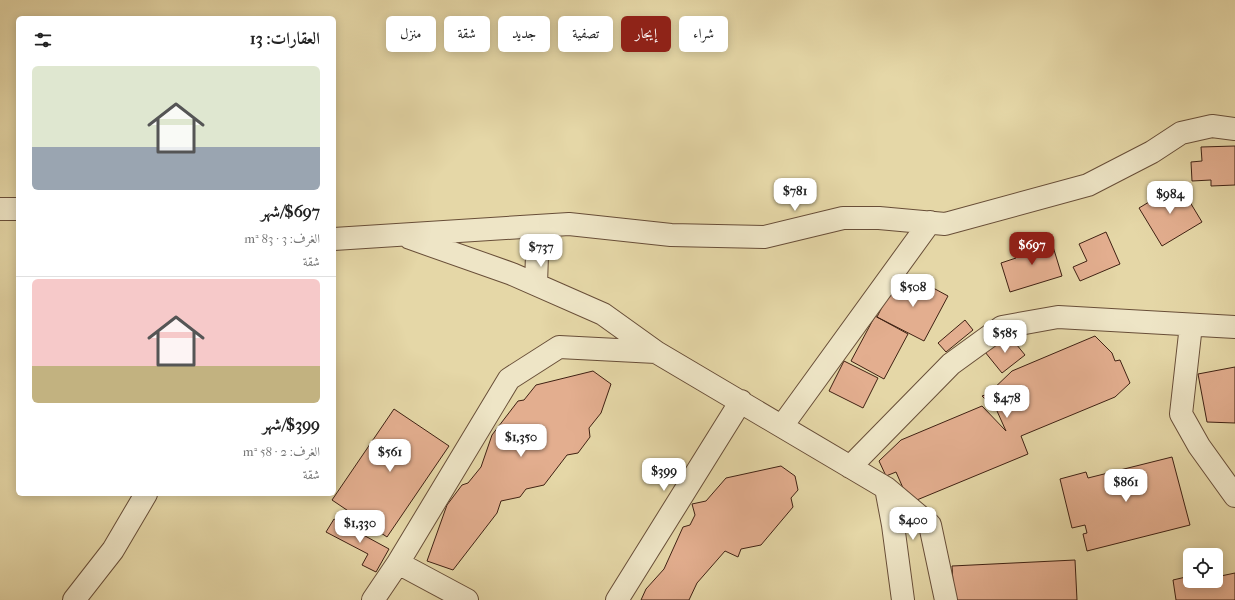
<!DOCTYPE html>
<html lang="ar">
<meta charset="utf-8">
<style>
:root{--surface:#fff;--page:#f6f6f6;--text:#222;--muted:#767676;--line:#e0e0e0;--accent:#8f2418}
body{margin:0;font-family:"IM FELL French Canon",Amiri,serif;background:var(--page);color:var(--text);direction:rtl;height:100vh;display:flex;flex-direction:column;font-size:15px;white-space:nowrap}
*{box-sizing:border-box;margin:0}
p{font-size:13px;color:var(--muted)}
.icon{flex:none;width:22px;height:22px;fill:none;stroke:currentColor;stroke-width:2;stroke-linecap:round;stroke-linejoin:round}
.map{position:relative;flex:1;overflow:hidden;direction:ltr}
.details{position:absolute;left:16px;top:16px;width:320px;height:480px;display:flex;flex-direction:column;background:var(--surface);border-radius:6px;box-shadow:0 2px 10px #0003;direction:rtl}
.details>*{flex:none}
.guide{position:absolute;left:348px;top:16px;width:380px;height:36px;direction:rtl;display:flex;gap:8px}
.fabs{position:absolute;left:1183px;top:548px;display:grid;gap:8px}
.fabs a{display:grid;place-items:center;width:40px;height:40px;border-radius:6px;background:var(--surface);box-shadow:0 2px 10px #0003;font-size:20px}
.price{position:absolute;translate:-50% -34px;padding:0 9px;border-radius:8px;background:#fff;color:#222;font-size:13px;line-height:26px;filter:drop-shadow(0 1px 2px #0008)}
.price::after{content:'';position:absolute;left:50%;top:24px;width:12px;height:9px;margin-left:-6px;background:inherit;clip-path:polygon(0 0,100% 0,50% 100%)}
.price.active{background:var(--accent);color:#fff}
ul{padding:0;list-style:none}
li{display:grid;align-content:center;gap:8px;height:212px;padding:0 16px}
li+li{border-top:1px solid var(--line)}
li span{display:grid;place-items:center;height:124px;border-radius:6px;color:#555}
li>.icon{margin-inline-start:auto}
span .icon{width:72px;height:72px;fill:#fffc;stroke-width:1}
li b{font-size:17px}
h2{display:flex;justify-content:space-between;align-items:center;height:48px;padding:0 16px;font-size:17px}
.pill{padding:0 14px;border-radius:6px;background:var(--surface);box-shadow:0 2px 10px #0003;font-size:14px;line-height:36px}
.pill.active{background:var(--accent);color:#fff}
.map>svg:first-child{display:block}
</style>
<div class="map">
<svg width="1235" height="600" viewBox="0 0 1235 600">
<rect width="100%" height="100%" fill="#e5d7a7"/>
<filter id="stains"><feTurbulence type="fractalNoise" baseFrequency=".005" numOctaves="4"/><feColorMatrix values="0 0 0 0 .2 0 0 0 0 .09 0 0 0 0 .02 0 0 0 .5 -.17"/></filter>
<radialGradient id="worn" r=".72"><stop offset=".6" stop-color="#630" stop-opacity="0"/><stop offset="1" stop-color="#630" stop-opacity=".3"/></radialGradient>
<path fill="#e3ae8f" stroke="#3f2113" d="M1235,146V185L1211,186V180L1192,181L1191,162L1202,161L1201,147Z
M1179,184L1202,222L1162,246L1139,208Z
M1106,232L1120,264L1080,281L1073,267L1087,261L1079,244Z
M1051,240L1062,276L1010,292L1001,263L1016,258L1014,251Z
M911,276L948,296L924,341L877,317L893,285L904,291Z
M875,316L908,334L884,379L851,361Z
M965,320L973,330L946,352L938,343Z
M1008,334L1025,355L1002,373L985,352Z
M1095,336L1112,353L1115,361L1120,360L1130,383L1115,397L1021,436L1028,454L912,502L907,497L896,472L886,476L879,461L901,440L982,406L1006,431L997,411L982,396L988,394L1012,371Z
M844,361L878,378L863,408L829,391Z
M1235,367V423L1207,422L1198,374Z
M593,371L611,384L601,413L589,428L590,437L578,453L567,455L544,485L526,489L520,497L501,501L497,513L453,570L427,561L447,505L462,485L468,483L481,467L492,435L518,401L524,400L536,385Z
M394,409L449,446L387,537L332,500Z
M1172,457L1190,525L1087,551L1083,534L1087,533L1085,525L1072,528L1060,479L1086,472L1088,478Z
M781,466L795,476L798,490L791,498L793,507L761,545L741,549L738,557L725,551L697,583L689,600H641L646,589L664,569L683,527L690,525L695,515L692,504L706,501L726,478Z
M334,519L389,549L376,572L362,565L368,554L326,532Z
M1075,560L1077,600H954L952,566Z
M1235,573V600H1176L1173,580L1190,576V581H1216V577Z"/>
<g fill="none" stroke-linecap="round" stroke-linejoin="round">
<defs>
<path id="minor" d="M0,209H18
M410,238L512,274L603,314L656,352
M334,239L569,224L671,235L764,237L843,218H879L945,224L1088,185L1152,152L1181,133L1212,126L1235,129
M536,284L538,226
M1191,325L1181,414L1199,446L1235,496
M782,426L930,222
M850,467L951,364L1002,327L1058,317L1235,327
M886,488L893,525L903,600
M398,563L467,600
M74,600L113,550L146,494
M373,600L398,563L509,379L559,347L656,352L886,488L930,525L946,600
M617,600L741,401"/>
</defs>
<use href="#minor" stroke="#684e38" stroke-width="24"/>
<use href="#minor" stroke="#eee5c6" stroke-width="22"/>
</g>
<rect width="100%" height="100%" filter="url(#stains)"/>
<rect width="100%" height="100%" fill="url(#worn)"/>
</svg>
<div class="fabs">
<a><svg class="icon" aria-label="locate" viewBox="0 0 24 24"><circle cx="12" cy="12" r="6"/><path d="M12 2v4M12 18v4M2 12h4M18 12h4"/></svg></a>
</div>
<b class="price" style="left:795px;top:212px">$781</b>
<b class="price" style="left:1170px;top:215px">$984</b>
<b class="price active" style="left:1032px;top:266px">$697</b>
<b class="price" style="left:541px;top:268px">$737</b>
<b class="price" style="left:913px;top:308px">$508</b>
<b class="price" style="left:1005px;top:354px">$585</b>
<b class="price" style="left:1007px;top:419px">$478</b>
<b class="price" style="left:521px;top:458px">$1,350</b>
<b class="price" style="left:390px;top:473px">$561</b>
<b class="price" style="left:664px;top:492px">$399</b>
<b class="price" style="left:1126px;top:503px">$861</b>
<b class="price" style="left:913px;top:541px">$400</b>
<b class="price" style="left:360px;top:544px">$1,330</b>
<div class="guide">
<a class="pill">شراء</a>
<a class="pill active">إيجار</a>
<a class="pill">تصفية</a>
<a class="pill">جديد</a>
<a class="pill">شقة</a>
<a class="pill">منزل</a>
</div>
<section class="details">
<h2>العقارات: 13<svg class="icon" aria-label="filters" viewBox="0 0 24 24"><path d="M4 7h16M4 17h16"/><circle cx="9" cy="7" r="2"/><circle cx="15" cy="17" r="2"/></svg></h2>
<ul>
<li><span style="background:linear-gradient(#dfe7d0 65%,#9aa5b1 0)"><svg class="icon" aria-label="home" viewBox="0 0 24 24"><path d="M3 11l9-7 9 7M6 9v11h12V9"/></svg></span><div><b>$697/شهر</b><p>الغرف: 3 · 83 m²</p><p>شقة</p></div></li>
<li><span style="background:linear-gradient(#f6c9c9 70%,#c2b280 0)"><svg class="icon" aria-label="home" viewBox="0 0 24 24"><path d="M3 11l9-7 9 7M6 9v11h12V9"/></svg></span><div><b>$399/شهر</b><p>الغرف: 2 · 58 m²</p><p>شقة</p></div></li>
</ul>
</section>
</div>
